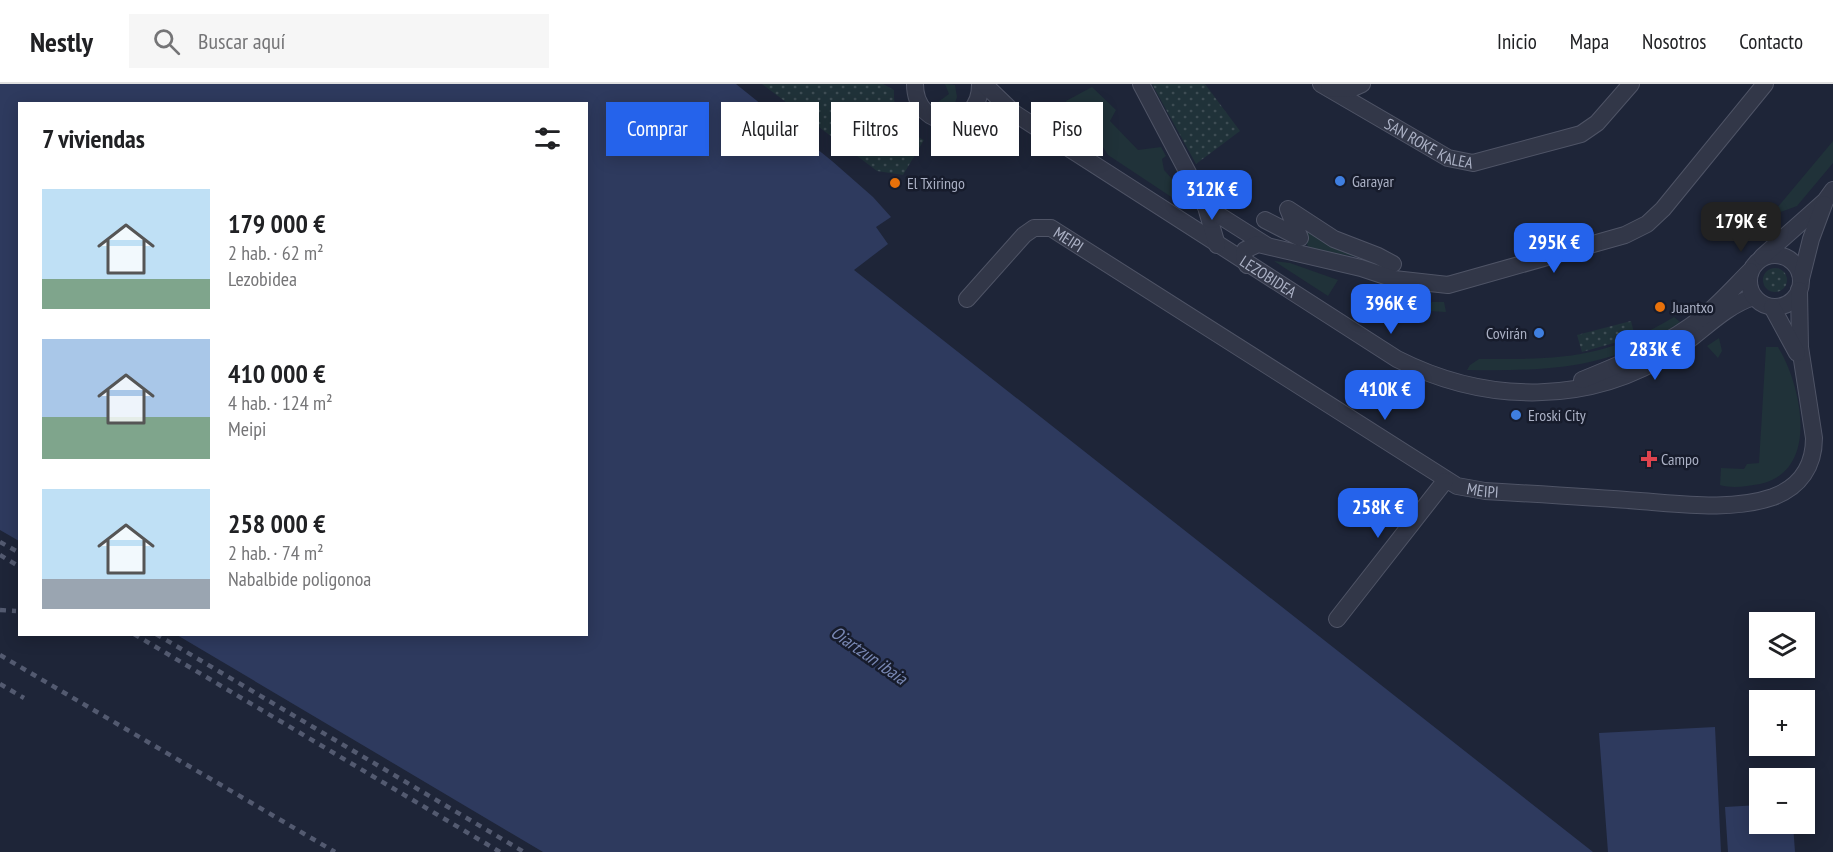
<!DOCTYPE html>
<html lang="es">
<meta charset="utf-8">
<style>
:root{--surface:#fff;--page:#f6f6f6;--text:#202124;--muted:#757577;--line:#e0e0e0;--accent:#2563eb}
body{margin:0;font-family:"PT Sans Narrow",sans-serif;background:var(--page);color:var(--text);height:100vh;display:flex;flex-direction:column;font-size:22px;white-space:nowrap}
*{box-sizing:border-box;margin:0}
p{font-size:20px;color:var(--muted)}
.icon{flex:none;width:33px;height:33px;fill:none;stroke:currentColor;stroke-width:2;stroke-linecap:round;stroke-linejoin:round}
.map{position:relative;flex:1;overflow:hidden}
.details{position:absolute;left:18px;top:18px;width:570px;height:534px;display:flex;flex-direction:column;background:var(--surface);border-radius:0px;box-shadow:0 3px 15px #0003}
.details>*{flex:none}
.guide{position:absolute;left:606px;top:18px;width:570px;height:54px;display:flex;gap:12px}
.tools{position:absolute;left:1749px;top:528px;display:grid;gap:12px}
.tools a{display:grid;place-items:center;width:66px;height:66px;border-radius:0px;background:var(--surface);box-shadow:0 3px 15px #0003;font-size:30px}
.price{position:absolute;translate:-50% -51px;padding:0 14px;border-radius:12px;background:var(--accent);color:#fff;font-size:20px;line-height:39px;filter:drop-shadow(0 2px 3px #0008)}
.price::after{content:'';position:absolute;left:50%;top:36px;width:18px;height:14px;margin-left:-9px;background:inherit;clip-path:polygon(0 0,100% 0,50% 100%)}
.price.selected{background:#222;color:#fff}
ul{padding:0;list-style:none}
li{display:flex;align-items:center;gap:18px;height:150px;padding:0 24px}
li span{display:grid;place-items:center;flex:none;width:168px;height:120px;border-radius:0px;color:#555}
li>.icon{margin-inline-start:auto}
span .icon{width:72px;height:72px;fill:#fffc;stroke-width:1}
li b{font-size:26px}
h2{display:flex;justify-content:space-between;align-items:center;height:72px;padding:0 24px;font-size:26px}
.tag{padding:0 21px;border-radius:0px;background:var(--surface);box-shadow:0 3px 15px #0003;font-size:21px;line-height:54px}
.tag.selected{background:var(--accent);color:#fff}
header{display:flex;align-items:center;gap:36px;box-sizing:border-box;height:84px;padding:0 30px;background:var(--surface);border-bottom:2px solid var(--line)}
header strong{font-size:28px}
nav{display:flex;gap:33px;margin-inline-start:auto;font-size:21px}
.search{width:420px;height:54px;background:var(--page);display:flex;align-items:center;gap:15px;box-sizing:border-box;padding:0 21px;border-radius:0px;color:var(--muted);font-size:22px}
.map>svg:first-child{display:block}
</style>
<header>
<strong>Nestly</strong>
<div class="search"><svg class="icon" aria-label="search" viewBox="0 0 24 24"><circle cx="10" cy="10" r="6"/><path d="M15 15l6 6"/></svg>Buscar aquí</div>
<nav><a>Inicio</a><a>Mapa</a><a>Nosotros</a><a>Contacto</a></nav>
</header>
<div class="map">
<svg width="1833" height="768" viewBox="0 0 1833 768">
<defs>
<pattern id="park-dots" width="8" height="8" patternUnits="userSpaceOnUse" patternTransform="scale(1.5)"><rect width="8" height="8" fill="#203239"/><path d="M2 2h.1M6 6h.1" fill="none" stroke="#3e4d54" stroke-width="1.8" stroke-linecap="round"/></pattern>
</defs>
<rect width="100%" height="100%" fill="#1e2538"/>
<path fill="#203239" d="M945,0L955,1L957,13L953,25L946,28L934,21L949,10Z
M1092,3L1116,26L1110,37L1138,66L1161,63L1166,72L1162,75L1164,86L1172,95L1177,93L1191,126L1108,71L1096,52L1075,41L1066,17Z
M1038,25L1062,26L1067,43H1062Z
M1833,57V79L1797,122L1778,129L1777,124Z
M1292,130L1362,174L1309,164Z
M1274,177L1290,179L1338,196L1328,212Z
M1359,200L1419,215L1420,221L1427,222L1432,218H1444L1446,228L1411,226L1397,218L1390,221Z
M1674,233L1680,238C1612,286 1547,287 1467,286L1470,281L1479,275C1559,275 1603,276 1674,233Z
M1719,254L1722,267L1718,274L1707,262Z
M1766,263H1778C1801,300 1821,387 1760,400C1746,402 1734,405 1720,401L1721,384L1744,385L1747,380L1759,379Z"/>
<path fill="url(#park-dots)" d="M762,0H883L894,6C893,30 903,45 924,56L903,91L877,87Z
M1152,0H1205L1240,47L1196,80Z
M1763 196a12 12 0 1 1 24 0a12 12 0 1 1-24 0Z
M1631,237L1635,253L1582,268L1577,251Z"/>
<path fill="#2e3a5e" d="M0,0H736L832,77L873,113L891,133L876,143L888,160L854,186L1593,768H543L177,551L586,550V20H20L19,457L0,446Z
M1715,643L1721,768H1608L1599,649Z
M1759,721L1760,740H1793L1795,768H1728L1725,723Z"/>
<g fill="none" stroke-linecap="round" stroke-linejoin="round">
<defs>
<g id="minor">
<path d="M915,0C915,49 981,48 980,0"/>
<path id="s1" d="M984,0L1014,29L1397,275C1486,320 1590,322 1675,266C1701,249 1724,222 1754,213"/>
<path d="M1141,0L1206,123L1217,161"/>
<path id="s2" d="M1321,0L1448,74L1473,79L1581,50L1597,39L1631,0"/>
<path d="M1329,4L1351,5L1362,0"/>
<path d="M1206,123L1266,161"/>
<path d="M1265,136L1300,154L1288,125L1334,155L1378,172L1393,180"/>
<circle cx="1775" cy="197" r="26"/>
<path d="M1762,173L1825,117L1833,106"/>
<path d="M1247,181L1244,173L1245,166L1258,160L1361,184L1394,195L1448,201L1625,151L1647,140L1663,125L1765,0"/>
<path d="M1801,195L1811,155L1824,120"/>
<path id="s3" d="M967,215L1024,151L1034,144H1051L1457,402L1485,407C1537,410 1589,413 1640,417C1682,420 1732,427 1773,413C1800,403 1814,382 1814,354L1800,263L1799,206"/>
<path d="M1772,223L1797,269"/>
<path d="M1582,296C1624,279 1668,261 1704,232C1721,218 1735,202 1750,187"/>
<path d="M1337,535L1445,397"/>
</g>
</defs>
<use href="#minor" stroke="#4f5466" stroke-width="18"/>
<use href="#minor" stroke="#323748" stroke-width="16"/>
<path stroke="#535a70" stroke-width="4.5" stroke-dasharray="6 6" stroke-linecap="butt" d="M0,458L20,469
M0,471L20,483
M0,526L16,527
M134,550L500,768
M156,550L524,768
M0,571L335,768
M0,600L24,614"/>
</g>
<g fill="#3f7fe0" stroke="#171c2c" stroke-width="2">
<circle cx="1340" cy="97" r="6"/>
<circle cx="1539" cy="249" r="6"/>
<circle cx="1516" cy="331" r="6"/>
</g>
<g fill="#e8710a" stroke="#171c2c" stroke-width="2">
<circle cx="895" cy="99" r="6"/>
<circle cx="1660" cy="223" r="6"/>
</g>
<path fill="#e0444e" stroke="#171c2c" stroke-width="2" d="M1646 366h6v6h6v6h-6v6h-6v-6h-6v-6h6z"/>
<g text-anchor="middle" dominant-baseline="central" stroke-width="5" stroke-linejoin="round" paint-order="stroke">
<g font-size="16" fill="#abb1c5" stroke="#171c2c">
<text stroke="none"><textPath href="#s2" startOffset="124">SAN ROKE KALEA</textPath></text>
<text stroke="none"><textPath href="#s3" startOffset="136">MEIPI</textPath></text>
<text stroke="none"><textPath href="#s1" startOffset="344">LEZOBIDEA</textPath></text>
<text stroke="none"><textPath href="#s3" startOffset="622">MEIPI</textPath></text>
</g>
<g font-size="16" fill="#abb1c5" stroke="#171c2c" text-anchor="start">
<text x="1352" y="97">Garayar</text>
<text x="907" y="99">El Txiringo</text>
<text x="1672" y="223">Juantxo</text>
<text x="1527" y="249" text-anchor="end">Covirán</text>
<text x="1528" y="331">Eroski City</text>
<text x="1661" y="375">Campo</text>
</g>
<g font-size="18" font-style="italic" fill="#7988b4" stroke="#171c2c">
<text transform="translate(869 571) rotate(35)">Oiartzun ibaia</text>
</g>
</g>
</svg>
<div class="tools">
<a><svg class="icon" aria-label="layers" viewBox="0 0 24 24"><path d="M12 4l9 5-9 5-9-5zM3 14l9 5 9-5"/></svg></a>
<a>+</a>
<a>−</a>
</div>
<b class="price" style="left:1212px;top:137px">312K €</b>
<b class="price selected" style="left:1741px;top:169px">179K €</b>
<b class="price" style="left:1554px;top:190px">295K €</b>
<b class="price" style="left:1391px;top:251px">396K €</b>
<b class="price" style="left:1655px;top:297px">283K €</b>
<b class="price" style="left:1385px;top:337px">410K €</b>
<b class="price" style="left:1378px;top:455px">258K €</b>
<div class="guide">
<a class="tag selected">Comprar</a>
<a class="tag">Alquilar</a>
<a class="tag">Filtros</a>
<a class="tag">Nuevo</a>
<a class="tag">Piso</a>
</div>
<section class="details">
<h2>7 viviendas<svg class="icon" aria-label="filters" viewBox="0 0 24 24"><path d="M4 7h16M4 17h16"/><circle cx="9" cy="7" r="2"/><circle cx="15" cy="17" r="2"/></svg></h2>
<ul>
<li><span style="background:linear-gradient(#bfe0f5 75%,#7fa58c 0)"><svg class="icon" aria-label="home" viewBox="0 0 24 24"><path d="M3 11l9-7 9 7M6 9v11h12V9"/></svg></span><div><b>179 000 €</b><p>2 hab. · 62 m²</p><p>Lezobidea</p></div></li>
<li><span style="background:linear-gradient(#a9c7e8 65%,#7fa58c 0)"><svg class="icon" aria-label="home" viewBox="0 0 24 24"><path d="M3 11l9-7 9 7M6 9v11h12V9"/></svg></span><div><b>410 000 €</b><p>4 hab. · 124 m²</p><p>Meipi</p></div></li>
<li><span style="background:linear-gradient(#bfe0f5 75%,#9aa5b1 0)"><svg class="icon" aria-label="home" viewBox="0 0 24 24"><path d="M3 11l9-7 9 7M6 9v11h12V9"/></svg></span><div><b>258 000 €</b><p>2 hab. · 74 m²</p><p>Nabalbide poligonoa</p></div></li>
</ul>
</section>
</div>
